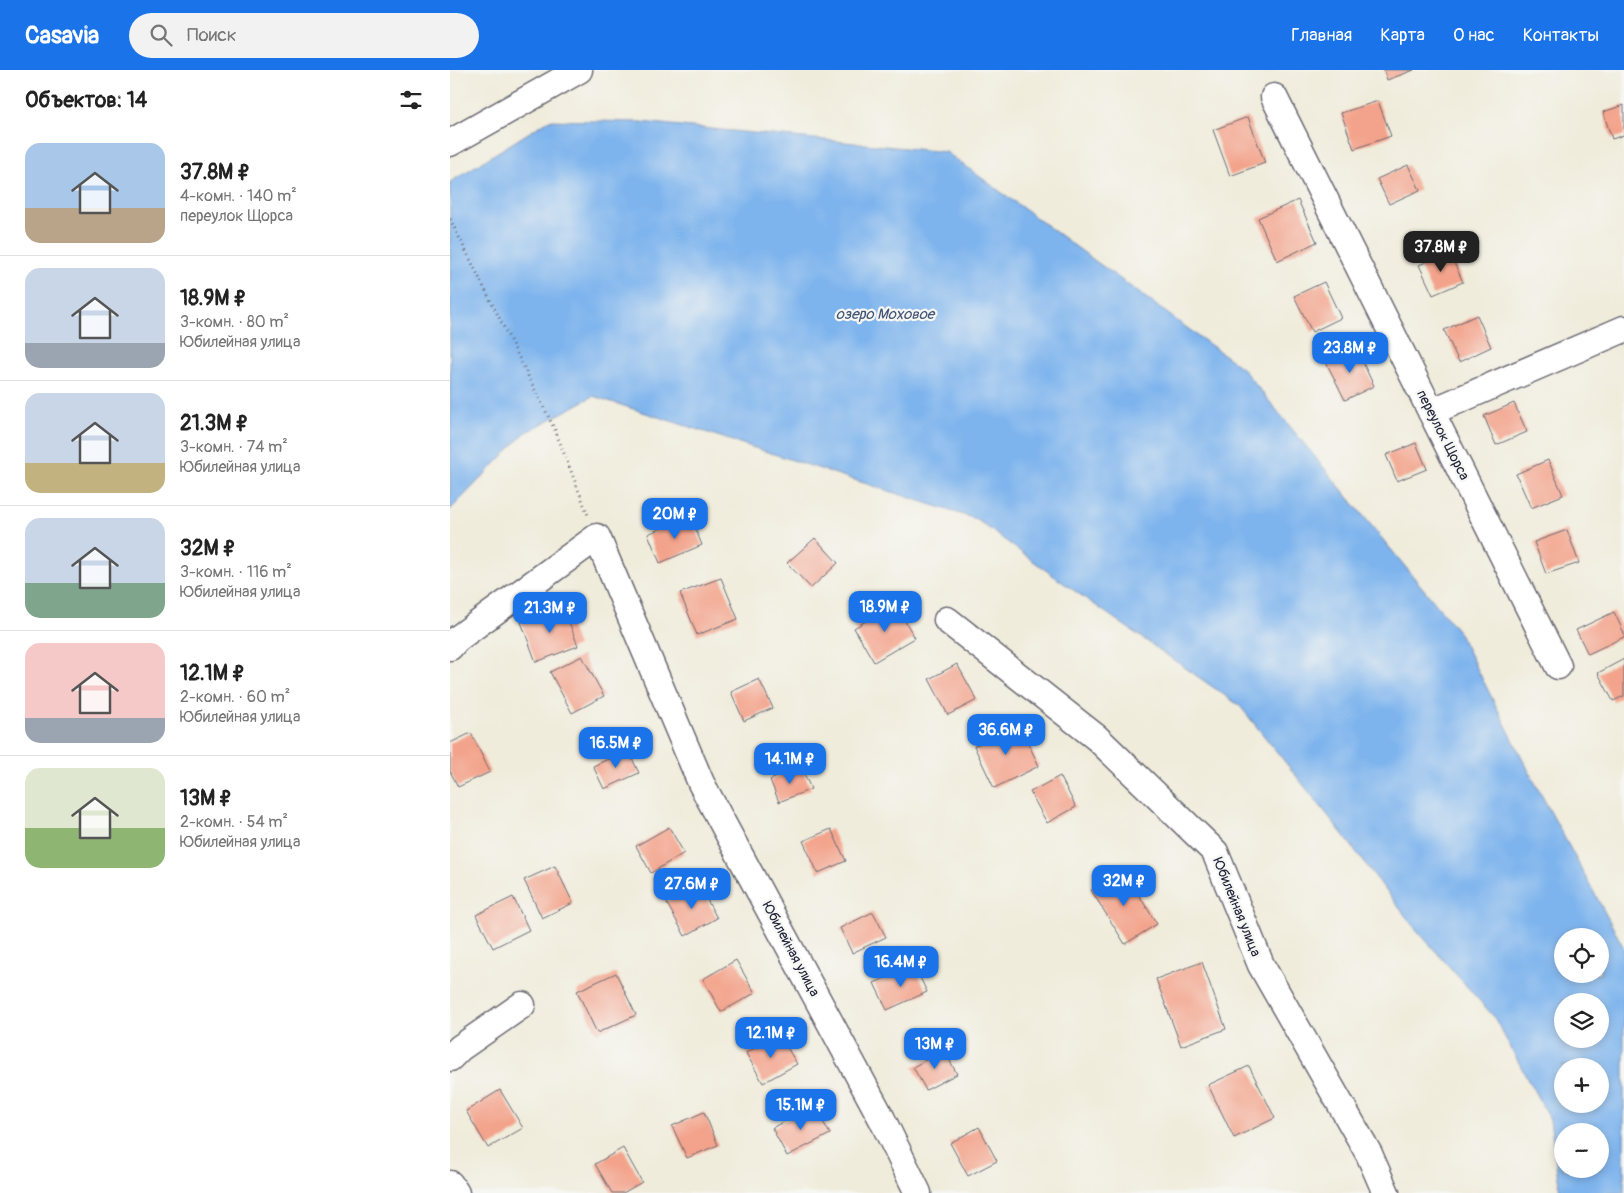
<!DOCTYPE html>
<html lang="ru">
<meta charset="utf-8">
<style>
:root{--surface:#fff;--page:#f2f2f2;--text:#222;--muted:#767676;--line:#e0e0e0;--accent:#1a73e8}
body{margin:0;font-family:Pangolin,sans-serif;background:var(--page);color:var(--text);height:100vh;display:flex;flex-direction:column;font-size:19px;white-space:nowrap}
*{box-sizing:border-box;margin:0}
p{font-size:16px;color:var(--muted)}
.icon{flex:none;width:28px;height:28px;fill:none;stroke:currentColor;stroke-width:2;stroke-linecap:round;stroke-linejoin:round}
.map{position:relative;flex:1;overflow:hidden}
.panel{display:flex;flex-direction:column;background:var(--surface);width:450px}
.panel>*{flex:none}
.fabs{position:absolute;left:1104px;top:858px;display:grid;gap:10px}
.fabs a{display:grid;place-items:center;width:55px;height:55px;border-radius:50%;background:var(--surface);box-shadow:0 2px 8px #0003;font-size:25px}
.price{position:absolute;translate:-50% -42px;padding:0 11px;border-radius:10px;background:var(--accent);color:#fff;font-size:16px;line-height:32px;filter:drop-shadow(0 1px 2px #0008)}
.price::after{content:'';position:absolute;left:50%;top:30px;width:15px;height:11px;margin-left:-8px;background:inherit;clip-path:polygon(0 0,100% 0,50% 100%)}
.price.active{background:#222;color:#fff}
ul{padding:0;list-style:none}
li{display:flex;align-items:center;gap:15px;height:125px;padding:0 25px}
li+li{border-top:1px solid var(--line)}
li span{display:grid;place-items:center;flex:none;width:140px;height:100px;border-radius:15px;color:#555}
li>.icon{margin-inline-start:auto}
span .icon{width:60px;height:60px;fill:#fffc;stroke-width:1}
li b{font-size:21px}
h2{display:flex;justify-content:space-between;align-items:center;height:60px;padding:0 25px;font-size:21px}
header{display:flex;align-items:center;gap:30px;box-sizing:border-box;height:70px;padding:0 25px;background:var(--accent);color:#fff}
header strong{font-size:24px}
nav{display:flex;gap:28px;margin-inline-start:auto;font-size:18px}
.search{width:350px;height:45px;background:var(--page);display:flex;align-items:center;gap:12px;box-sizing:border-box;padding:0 18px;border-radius:28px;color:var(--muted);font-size:19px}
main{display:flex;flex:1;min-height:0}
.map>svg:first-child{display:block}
</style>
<header>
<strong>Casavia</strong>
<div class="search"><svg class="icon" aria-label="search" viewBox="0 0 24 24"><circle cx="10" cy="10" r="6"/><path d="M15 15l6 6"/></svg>Поиск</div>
<nav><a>Главная</a><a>Карта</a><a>О нас</a><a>Контакты</a></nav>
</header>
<main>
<section class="panel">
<h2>Объектов: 14<svg class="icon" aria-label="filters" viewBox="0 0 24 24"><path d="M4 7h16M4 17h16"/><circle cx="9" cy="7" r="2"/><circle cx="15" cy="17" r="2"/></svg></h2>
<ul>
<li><span style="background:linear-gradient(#a9c7e8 65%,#b9a48a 0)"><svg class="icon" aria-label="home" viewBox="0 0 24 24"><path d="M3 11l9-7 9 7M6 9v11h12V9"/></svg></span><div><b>37.8M ₽</b><p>4-комн. · 140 m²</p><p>переулок Щорса</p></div></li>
<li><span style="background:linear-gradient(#c9d6e8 75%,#9aa5b1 0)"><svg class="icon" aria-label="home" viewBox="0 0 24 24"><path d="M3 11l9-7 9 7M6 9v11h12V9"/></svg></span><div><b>18.9M ₽</b><p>3-комн. · 80 m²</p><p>Юбилейная улица</p></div></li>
<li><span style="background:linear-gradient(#c9d6e8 70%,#c2b280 0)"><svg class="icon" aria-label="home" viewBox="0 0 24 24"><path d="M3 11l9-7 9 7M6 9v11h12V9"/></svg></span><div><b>21.3M ₽</b><p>3-комн. · 74 m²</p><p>Юбилейная улица</p></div></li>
<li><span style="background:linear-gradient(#c9d6e8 65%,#7fa58c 0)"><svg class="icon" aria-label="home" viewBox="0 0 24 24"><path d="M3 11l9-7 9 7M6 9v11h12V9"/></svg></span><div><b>32M ₽</b><p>3-комн. · 116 m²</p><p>Юбилейная улица</p></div></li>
<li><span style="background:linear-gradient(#f6c9c9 75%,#9aa5b1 0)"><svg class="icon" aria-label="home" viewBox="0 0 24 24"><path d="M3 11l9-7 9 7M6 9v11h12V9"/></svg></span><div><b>12.1M ₽</b><p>2-комн. · 60 m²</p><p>Юбилейная улица</p></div></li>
<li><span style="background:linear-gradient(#dfe7d0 60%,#8fb573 0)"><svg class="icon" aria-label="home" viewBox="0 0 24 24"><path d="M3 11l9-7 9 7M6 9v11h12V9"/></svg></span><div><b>13M ₽</b><p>2-комн. · 54 m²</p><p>Юбилейная улица</p></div></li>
</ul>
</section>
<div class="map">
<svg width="1174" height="1123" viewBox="0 0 1174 1123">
<rect width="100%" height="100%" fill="#f6f6f2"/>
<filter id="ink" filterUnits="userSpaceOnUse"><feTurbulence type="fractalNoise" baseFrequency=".02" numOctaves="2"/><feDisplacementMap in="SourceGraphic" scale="10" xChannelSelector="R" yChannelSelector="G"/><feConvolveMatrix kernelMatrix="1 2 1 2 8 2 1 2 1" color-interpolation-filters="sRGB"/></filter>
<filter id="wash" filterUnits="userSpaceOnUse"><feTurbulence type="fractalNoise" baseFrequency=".0096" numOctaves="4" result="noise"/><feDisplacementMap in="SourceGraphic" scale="20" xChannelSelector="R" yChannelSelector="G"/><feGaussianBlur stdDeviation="1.12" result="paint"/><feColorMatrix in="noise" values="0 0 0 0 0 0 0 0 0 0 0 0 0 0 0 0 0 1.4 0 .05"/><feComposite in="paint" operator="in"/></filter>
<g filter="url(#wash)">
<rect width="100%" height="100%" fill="#f0ecdb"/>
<path fill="#7eb4ed" stroke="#506b94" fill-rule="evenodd" d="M99,50L191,52L496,82L792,298L1008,561L1085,713L1174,878V1123H1110L1100,1050L1044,947L964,857L884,753L790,636L612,512L526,449L143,326L75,363L0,440V112ZM1112,866H1150V904H1112ZM1112,931H1150V969H1112ZM1112,996H1150V1034H1112ZM1112,1061H1150V1099H1112Z"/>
<g id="blocks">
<path fill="#f3a38b" d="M934,0H964L937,10Z
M928,31L941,66L904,79L891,43Z
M1174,35V65L1162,69L1153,42Z
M798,47L815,93L780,106L763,60Z
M958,95L970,120L939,134L927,109Z
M848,130L867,172L827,191L808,148Z
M999,182L1013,212L983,225L969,195Z
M874,212L891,248L862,262L844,226Z
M1027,245L1041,277L1009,292L994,260Z
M906,278L924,316L895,330L876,292Z
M1064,333L1077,362L1046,375L1034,346Z
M966,373L977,399L947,411L936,385Z
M1098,390L1113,425L1081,438L1066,404Z
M240,446L252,475L210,493L198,464Z
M1117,460L1129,493L1096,504L1084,472Z
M365,468L388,493L361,518L337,493Z
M271,508L288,549L247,565L230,523Z
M445,534L465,568L424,592L404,558Z
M113,536L128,576L86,592L71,552Z
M1164,542L1174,563V567L1138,584L1126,560Z
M132,586L154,626L122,643L100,602Z
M1174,589V626L1163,631L1148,603Z
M507,594L527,630L498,645L479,609Z
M309,609L323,638L294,651L281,622Z
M569,654L589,696L544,718L524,676Z
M21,663L40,702L8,717L0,701V673Z
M178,680L189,703L154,719L143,696Z
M351,697L361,719L329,732L320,710Z
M610,706L626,737L597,753L580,722Z
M219,757L234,783L201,803L186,776Z
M381,759L396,791L368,803L353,771Z
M105,796L123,833L92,848L74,810Z
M673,800L707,854L675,874L641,820Z
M248,814L267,848L235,866L216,832Z
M63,827L79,860L43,878L26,845Z
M423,842L436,867L402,883L390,858Z
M286,890L305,923L271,942L253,909Z
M752,892L776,959L731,976L706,909Z
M464,895L477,922L437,940L424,913Z
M166,903L186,945L147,963L127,921Z
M329,964L347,994L313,1013L296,983Z
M494,980L507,1004L476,1020L463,997Z
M799,996L825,1048L784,1068L758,1015Z
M50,1020L73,1058L38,1078L16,1041Z
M364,1035L380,1064L337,1086L322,1058Z
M254,1042L268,1075L237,1088L222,1056Z
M529,1057L547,1091L518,1106L500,1073Z
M173,1078L192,1112L173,1123H162L145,1094Z"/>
</g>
</g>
<g filter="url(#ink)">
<use href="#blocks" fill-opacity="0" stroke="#6a6973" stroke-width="1"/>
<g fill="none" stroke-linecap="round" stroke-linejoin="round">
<defs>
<path id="street" d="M824,27L1108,596
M0,73L129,0
M981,342L1174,259
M497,550L647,668L765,782L811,895L919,1084L936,1123
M0,577L7,569L147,467L251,713L432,1049L468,1123
M0,988L10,978L72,935
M0,1114L6,1123"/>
</defs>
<use href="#street" stroke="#6a6973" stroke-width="29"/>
<path stroke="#6a6973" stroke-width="3" stroke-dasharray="1 4" stroke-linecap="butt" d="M0,149L105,360L138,445"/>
<use href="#street" stroke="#fff" stroke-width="26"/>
</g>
</g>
<g text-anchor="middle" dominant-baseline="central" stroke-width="4.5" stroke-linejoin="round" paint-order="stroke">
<g font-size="14" fill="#22223b" stroke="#f6f6f2">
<text transform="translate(993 365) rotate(63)">переулок Щорса</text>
<text transform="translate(787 837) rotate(68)">Юбилейная улица</text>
<text transform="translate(341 879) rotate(62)">Юбилейная улица</text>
</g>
<g font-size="15" font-style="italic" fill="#425579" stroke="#f6f6f2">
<text x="435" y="244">озеро Моховое</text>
</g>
</g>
</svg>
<div class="fabs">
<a><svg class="icon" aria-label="locate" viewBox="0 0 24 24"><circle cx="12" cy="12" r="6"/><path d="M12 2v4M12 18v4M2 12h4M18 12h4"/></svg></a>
<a><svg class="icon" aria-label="layers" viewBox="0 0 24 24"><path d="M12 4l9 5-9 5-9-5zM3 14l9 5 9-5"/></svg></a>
<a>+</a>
<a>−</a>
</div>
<b class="price active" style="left:991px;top:203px">37.8M ₽</b>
<b class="price" style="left:900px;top:304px">23.8M ₽</b>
<b class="price" style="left:225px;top:470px">20M ₽</b>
<b class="price" style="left:435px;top:563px">18.9M ₽</b>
<b class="price" style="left:100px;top:564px">21.3M ₽</b>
<b class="price" style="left:556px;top:686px">36.6M ₽</b>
<b class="price" style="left:166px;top:699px">16.5M ₽</b>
<b class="price" style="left:340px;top:715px">14.1M ₽</b>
<b class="price" style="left:674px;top:837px">32M ₽</b>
<b class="price" style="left:242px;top:840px">27.6M ₽</b>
<b class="price" style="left:451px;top:918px">16.4M ₽</b>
<b class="price" style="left:321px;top:989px">12.1M ₽</b>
<b class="price" style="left:485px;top:1000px">13M ₽</b>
<b class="price" style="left:351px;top:1061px">15.1M ₽</b>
</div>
</main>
